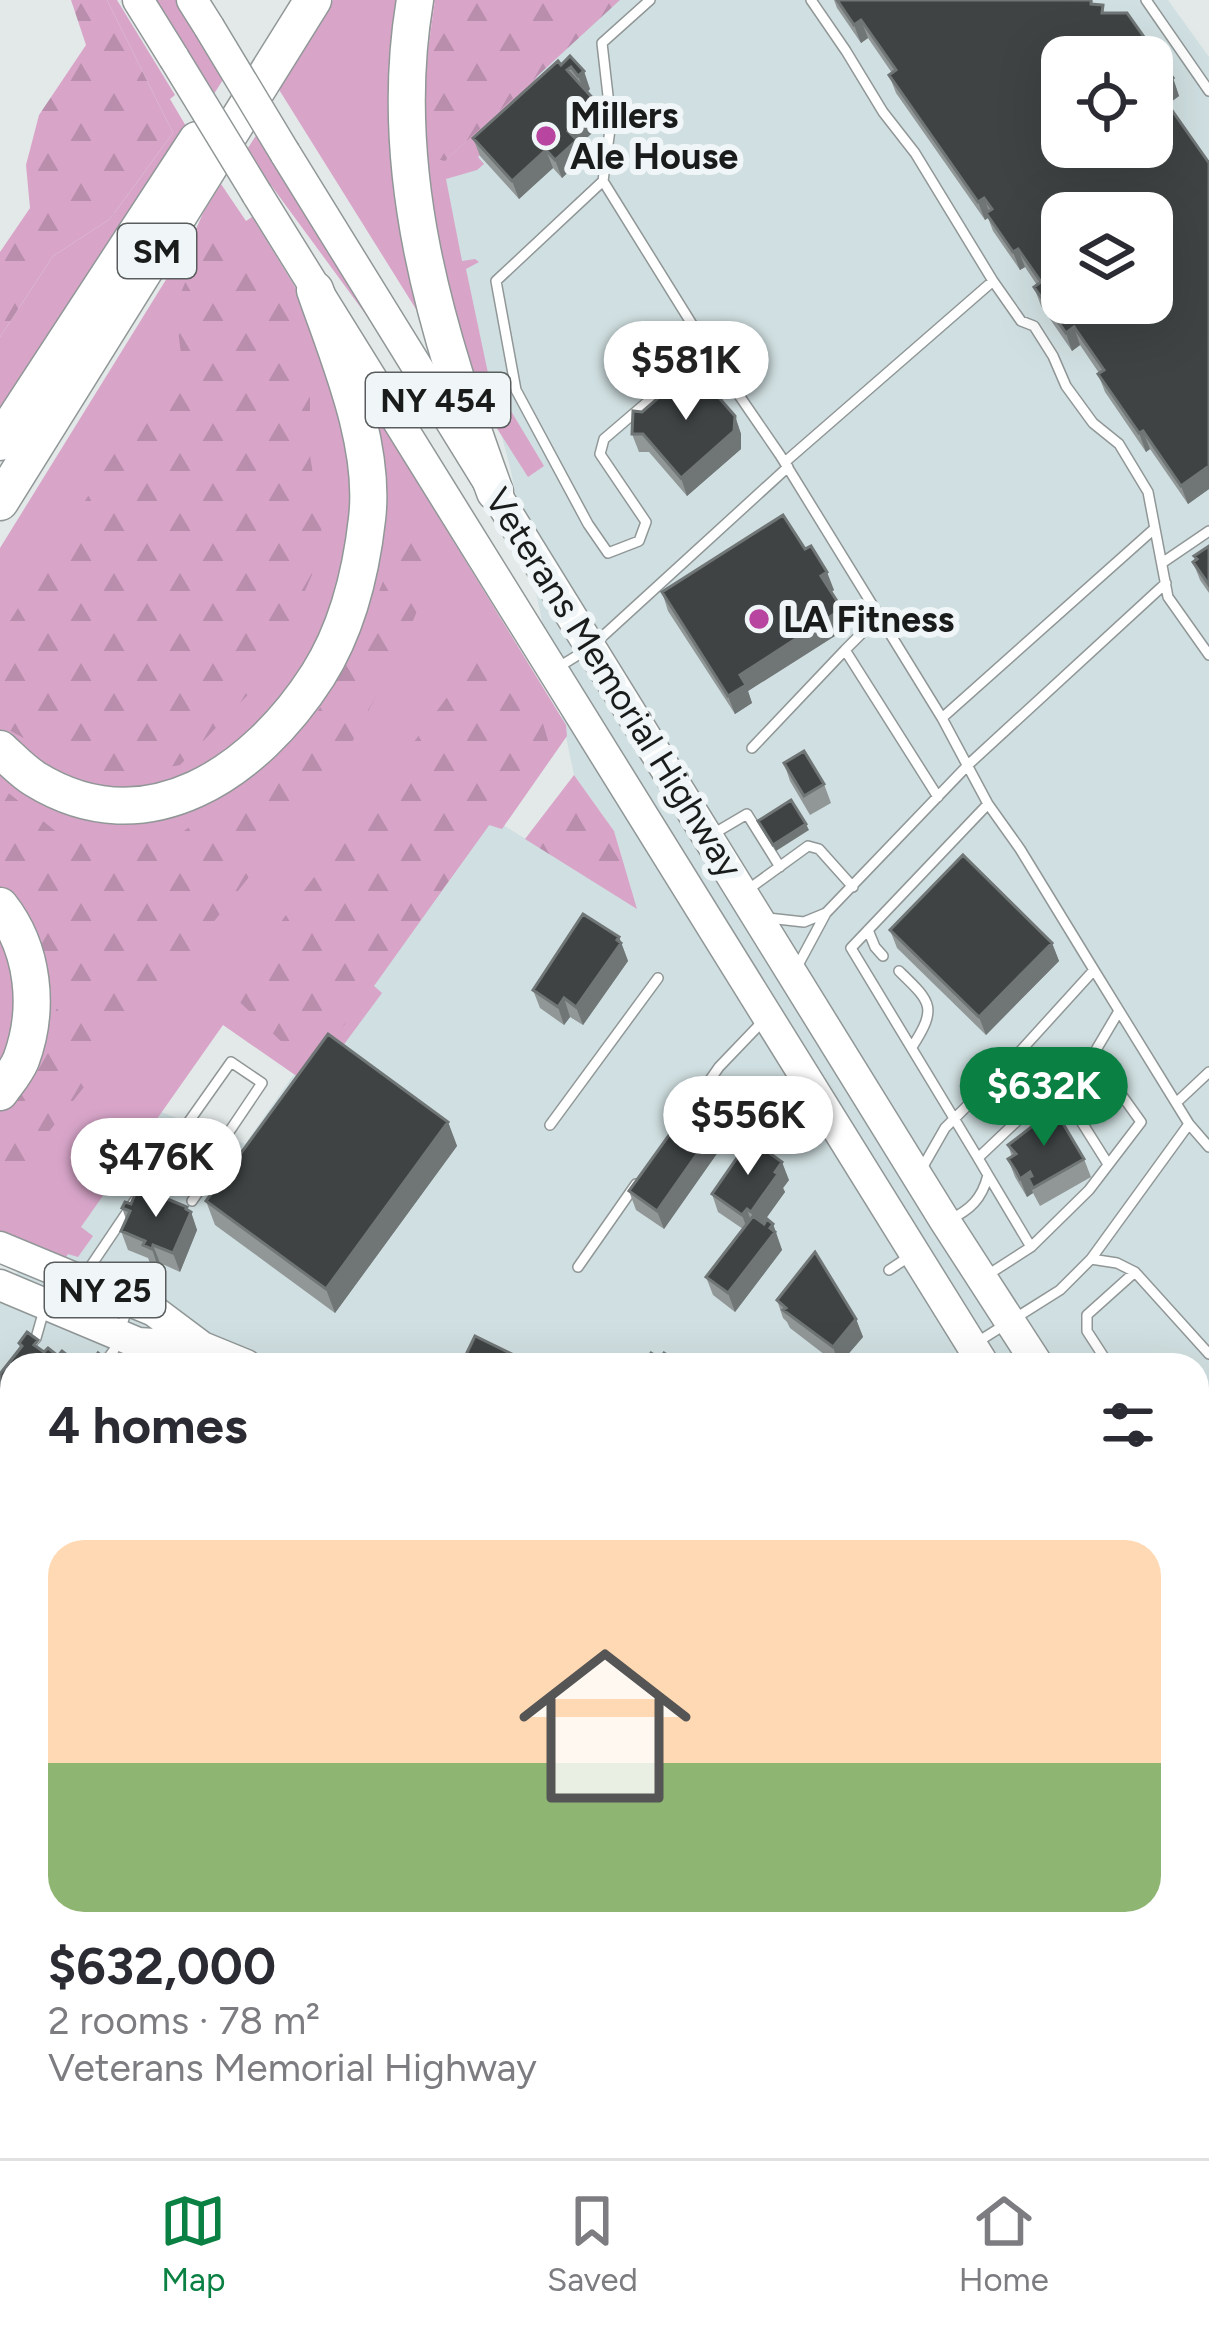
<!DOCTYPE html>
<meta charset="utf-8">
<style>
:root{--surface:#fff;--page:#f7f7f7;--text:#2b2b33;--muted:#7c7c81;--line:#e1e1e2;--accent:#0b8043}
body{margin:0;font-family:Figtree,sans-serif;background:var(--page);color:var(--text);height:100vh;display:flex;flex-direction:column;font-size:45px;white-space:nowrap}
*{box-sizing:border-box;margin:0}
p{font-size:39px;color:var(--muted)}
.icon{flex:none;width:66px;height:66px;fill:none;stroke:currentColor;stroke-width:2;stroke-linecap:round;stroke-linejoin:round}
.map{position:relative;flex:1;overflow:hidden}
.panel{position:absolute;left:0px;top:1353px;width:1209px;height:807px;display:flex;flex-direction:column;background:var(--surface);border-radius:36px 36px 0 0;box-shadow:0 12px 48px #0002}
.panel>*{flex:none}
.buttons{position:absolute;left:1041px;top:36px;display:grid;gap:24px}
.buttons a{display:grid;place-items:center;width:132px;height:132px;border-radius:24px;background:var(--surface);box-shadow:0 12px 48px #0002;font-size:60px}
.price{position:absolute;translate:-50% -102px;padding:0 27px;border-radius:42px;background:#fff;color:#222;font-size:39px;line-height:78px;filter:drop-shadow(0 3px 6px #0008)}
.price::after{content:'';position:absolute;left:50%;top:72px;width:36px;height:27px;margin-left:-18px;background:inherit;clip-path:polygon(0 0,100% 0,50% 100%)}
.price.on{background:var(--accent);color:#fff}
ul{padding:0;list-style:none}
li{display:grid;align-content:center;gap:24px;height:636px;padding:0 48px}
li+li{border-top:3px solid var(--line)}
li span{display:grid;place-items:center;height:372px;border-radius:36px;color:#555}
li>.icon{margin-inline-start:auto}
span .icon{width:216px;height:216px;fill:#fffc;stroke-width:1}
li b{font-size:51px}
h2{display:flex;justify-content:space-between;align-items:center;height:144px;padding:0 48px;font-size:51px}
.menu{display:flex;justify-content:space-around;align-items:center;height:168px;border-top:3px solid var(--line);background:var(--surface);font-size:33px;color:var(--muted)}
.menu a{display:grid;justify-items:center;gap:6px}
.menu .on{color:var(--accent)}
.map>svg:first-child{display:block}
</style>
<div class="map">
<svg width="1209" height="2158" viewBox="0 0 1209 2158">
<defs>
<pattern id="forest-firs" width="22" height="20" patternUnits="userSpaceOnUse" patternTransform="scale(3)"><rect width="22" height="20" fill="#d8a5c9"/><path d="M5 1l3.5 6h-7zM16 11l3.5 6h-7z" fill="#b98dac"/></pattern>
</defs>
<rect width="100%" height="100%" fill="#e3e9e9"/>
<path fill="#d0dfe1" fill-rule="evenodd" d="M614,0H1168L1209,57V2158H1139L1143,2148H1197V2012L1207,1986L1197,1980V1365H12V1673L0,1667V1297L135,1102L245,1144L479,810L635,907L614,831L574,775L510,467L429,167ZM1062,57H1152V147H1062ZM1062,213H1152V303H1062Z"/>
<path fill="#d8a5c9" d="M107,0H117L175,95L170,99L193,138L0,423V337L53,256L110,219L173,133Z
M155,0H177L226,75L212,97Z
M333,0H405L424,322L278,88Z
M422,0H435L424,80L446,160L539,74L491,144L478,157L484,164L477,170L446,179L462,261L475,259L479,262L466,269L496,411H511L544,466L528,477L473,391L447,316L413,111Z
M259,131L376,320L372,323L246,151Z
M221,184L246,221L252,217L294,285L328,351L360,502L349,584L278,711L170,792L71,789L0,733V548L167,278H175L203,213Z
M362,392L566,725L567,736L502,829L489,825L374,986L382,993L251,1170L298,1077L223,1025L81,1227L93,1236L78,1257L68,1254L63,1262L0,1235V1106L29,1058L0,891V761L178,808L341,652Z
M0,934L15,968L20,1034L0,1078Z"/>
<path fill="url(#forest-firs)" d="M71,0H107L173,133L110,219L53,256L0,337V252L30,208L26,165L39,115L86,45Z
M435,0H620L445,161L431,158L419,147L424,80Z
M215,210L291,311L310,379V455L324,547L270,672L180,765L114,777L67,762L9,730L0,698V637L163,376L181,354L175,307Z
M413,541L435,553L432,575L405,640L347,752L0,1194V1121L58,1006L43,947L24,898L0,879V786L59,834L178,835L242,791L303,735L355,651L394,554Z
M479,654L502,665L540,713L551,751L490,824L321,1057L285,1045L229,992Z
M574,775L614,831L637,909L525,839Z
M1209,2009V2158H1151L1155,2148H1197V2040Z"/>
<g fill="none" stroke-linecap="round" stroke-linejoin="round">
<defs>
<path id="service" d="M650,0L602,43L611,122L603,181L496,281L516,390L588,524L608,553L639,541L646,522L600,454L604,439L708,350
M811,0L846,51L883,112L915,153L993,281
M1146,0L1209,91
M603,181L708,350L780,455L942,718L988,804L1020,849L1094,970
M785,462L993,281L1021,321L1034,326L1053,356L1066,386L1093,423L1119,444L1148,492L1168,597L1209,655
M1162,563L1209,531
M845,650L879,616
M557,668L591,647L788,467
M942,718L1154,529
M752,748L845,650L938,797
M713,834L747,814L780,867
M746,891L808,846L819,849L853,887
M768,918L804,922L826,913
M868,930L875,947L883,956
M797,967L826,913L969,764L1166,583
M899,971C931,1002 938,1007 912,1047
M1093,1055L1119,1011
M705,1087L719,1067L765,1019
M1176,1103L1209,1072
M550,1125L658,978
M173,1144L231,1062L262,1083L229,1132
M978,1158L851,948L988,804
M921,1170L945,1128L1005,1068L1094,970L1189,1124L1209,1147
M988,1175L1031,1247
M949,1220C970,1210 982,1199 988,1175L978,1158L1057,1083L1108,1164
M1091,1259L1117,1263L1135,1272L1209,1354
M578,1267L636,1184
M889,1270L910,1256
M84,1276L173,1144L214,1169L192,1201
M986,1276L1031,1247L1089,1190L1141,1122L1093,1055L1057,1083
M979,1341L1060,1290L1091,1259L1189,1124
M31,1344L36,1338L44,1310
M103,1365L114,1350L128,1306
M1109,1365L1087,1331V1315L1135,1272
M1197,1503L1209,1522
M0,1553L12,1558
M0,1606L12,1611
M0,1656L12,1661
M0,1717L12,1725
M1197,1830L1209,1840
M1197,1884L1200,1886L1209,1873"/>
<path id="minor" d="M0,1983L12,2004
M143,2148L153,2158
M534,2158L542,2148
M996,2158L1000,2148"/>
<path id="tertiary" d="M0,1971L12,1955"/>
<path id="primary" d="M138,0L174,58
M192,0L209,27
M285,153L945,1221L1038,1365
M257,194L984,1365
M0,1247L154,1311L202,1347L246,1365
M0,1285L138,1343L202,1347
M1197,1605L1209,1624
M1197,1743L1209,1751
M1197,1786L1209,1794"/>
<path id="motorway" d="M415,0C386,171 437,333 495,492
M0,442L197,140
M0,502L313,0
M0,749C11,759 22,771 35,779C147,848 256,772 318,675C347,629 361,573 367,519C376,445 339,359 315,290
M0,906C34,949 40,1009 21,1060C16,1072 7,1082 0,1092"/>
</defs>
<use href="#service" stroke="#919797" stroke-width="12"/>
<use href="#minor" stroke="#919797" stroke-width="21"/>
<use href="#tertiary" stroke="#919797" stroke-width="27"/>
<use href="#primary" stroke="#919797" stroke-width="33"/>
<use href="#motorway" stroke="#919797" stroke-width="39"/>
<use href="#service" stroke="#fff" stroke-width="9"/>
<use href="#minor" stroke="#fff" stroke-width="18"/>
<use href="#tertiary" stroke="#fff" stroke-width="24"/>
<use href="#primary" stroke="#fff" stroke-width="30"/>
<use href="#motorway" stroke="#fff" stroke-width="36"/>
<defs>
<path id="primary-bridge" d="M209,27L285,153
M174,58L257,194"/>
</defs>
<use href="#primary-bridge" stroke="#919797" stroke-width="33" stroke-linecap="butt"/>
<use href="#primary-bridge" stroke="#fff" stroke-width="30"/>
</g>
<path fill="#919696" d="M834,0H1092L1093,4L1106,13L1173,78L1179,96L1168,104L1209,163V489L1188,504L1150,449L1146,452L1105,392L1098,374L1099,373L1080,345L1072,351L1041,306L1034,287L1037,285L1025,267L1020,270L993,231L988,218L985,220L896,93L889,75L892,73L868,38L861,43L837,8Z
M570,56L590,89L587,92L604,122L579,145L583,158L562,178L553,168L519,199L480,156L473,138Z
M642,412L735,416L741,434V449L687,496L649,452H639L632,434Z
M1209,546V593L1200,580L1193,562L1196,560L1194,556Z
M805,549L834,590L831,592L849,627L748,691L752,703L735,714L668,611L662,592Z
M784,763L824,784L831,803L810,815L790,781Z
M890,930L1052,943L1059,961L986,1035L897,948Z
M619,937L628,961L583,1025L570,1017L564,1025L540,1008L533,990Z
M737,1097L744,1115L664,1229L636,1210L629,1191Z
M1030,1119L1084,1159L1091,1177L1040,1206L1033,1193L1027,1197L1015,1177L1008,1159L1012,1157L1008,1145L1032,1126Z
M448,1122L457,1146L335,1313L215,1225L206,1201Z
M789,1180L783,1188L785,1192L762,1223L773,1224L782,1250L735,1312L713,1295L706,1277L743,1229L718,1212L712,1194Z
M131,1204L191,1212L197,1230L180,1272L160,1263L158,1267L150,1263L148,1258L128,1250L121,1231L126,1219L122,1208Z
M777,1300L856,1319L863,1337L838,1365L790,1328L787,1322L783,1318Z
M19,1343L41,1350L12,1365V1463L10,1466L0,1458V1374L20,1348Z
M0,1734L9,1831L0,1824Z
M910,2148H943L939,2158H927L911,2151Z
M1054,2148H1097L1098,2151L1095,2158L1089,2156L1088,2158H1072Z"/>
<path fill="#707576" d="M861,20L868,38L861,43L854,25Z
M584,71L590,89L585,94L578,76Z
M1173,78L1179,96L1164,107L1157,89Z
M598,104L604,122L579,145L583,158L562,178L555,160L568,131Z
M546,150L553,168L519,199L512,181Z
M984,198L991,216L986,213L988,218L985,220L978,202Z
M1018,249L1025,267L1020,270L1013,252Z
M1074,327L1080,345L1072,351L1066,333Z
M735,416L741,434V449L687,496L681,478Z
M1143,431L1150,449L1146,452L1139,433Z
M1209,466V489L1188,504L1181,486Z
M827,572L834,590L828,594L821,576Z
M842,609L849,627L748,691L752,703L735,714L728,696L740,675Z
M806,824L809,830L776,851L773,845Z
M619,937L628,961L583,1025L576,1007Z
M1052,943L1059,961L986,1035L979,1017Z
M564,998L570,1017L564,1025L558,1007Z
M737,1097L744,1115L664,1229L657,1211Z
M448,1122L457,1146L335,1313L326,1289Z
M782,1162L789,1180L783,1188L785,1192L758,1230L751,1212Z
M1030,1172L1036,1186L1028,1178L1033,1193L1027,1197L1020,1179Z
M187,1207L189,1215L191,1212L197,1230L180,1272L173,1253Z
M747,1209L753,1227L749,1234L742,1215Z
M773,1224L782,1250L735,1312L728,1293Z
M153,1245L160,1263L158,1267L152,1249Z
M856,1319L863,1337L839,1365L833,1347Z
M12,1436V1463L10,1466L3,1447Z
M12,1791V1827L9,1831L0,1807Z
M8,2118L12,2130L3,2140L0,2126Z
M266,2148H273L274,2156L257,2158Z
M457,2148H471V2149L464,2158H449Z
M933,2148H943L939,2158H935Z
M1082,2148H1086L1089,2156L1088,2158H1082L1080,2152Z
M1090,2148H1097L1098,2151L1095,2158Z"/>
<path fill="#3f4344" stroke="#707576" stroke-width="3" fill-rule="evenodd" d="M837,0H1091V4L1103,5L1102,13H1127L1173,78L1157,89L1209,163V466L1181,486L1143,431L1139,433L1098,374L1104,370L1074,327L1066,333L1034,287L1041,282L1018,249L1013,252L986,213L992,209L984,198L978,202L889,75L896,70L861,20L854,25ZM1062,57H1152V147H1062ZM1062,213H1152V303H1062Z
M570,56L584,71L578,76L571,67L567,70L598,104L568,131L577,140L555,160L546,150L512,181L473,138L558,61L561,65Z
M693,368L735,416L734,431L681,478L643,434H632L633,411L642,412Z
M783,515L805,549L811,546L827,572L821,576L842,609L740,675L746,685L728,696L662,592Z
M1209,546V585L1193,562L1197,559L1194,556Z
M804,751L824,784L804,796L784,763Z
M791,800L806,824L773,845L758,821Z
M963,855L1052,943L979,1017L890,930Z
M583,914L619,937L617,940L621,943L576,1007L564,998L558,1007L533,990Z
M328,1034L448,1122L326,1289L206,1201Z
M710,1078L737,1097L657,1211L629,1191Z
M1052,1105L1084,1159L1033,1188L1028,1178L1032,1176L1030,1172L1020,1179L1016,1171L1008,1159L1016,1154L1008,1145L1034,1125L1030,1119Z
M750,1139L782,1162L775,1172L778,1174L751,1212L747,1209L742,1215L712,1194Z
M138,1187L187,1207L186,1209L191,1212L173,1253L153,1245L152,1249L143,1245L145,1241L121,1231L130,1211L122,1208L125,1202L131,1204Z
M753,1216L764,1224L767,1219L773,1224L770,1228L775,1232L728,1293L706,1277Z
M815,1252L856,1319L833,1347L783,1310L786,1308L777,1300Z
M27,1332L38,1340L34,1345L44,1352L48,1348L58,1356L62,1351L71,1358L66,1365H12V1436L3,1447L0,1445V1374L22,1346L19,1343Z
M475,1336L524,1360L522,1365H461Z
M98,1353L113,1365H89Z
M651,1353L660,1359L664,1353L672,1358L668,1365H643Z
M0,1734L12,1743V1791L0,1807Z
M9,2083L12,2086V2123L8,2118L0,2126V2092Z
M29,2148H72L81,2157L28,2158L23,2153Z
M220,2148H266L256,2157L254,2155L252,2158H226L218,2150Z
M426,2148H457L449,2158H433L424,2151Z
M589,2148H592L605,2158H581Z
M740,2148H778L780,2152L764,2158H744Z
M803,2148H837L847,2152L844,2158H799Z
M868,2148H880L875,2158H864Z"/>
<g fill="#b8459f" stroke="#f0f6f7" stroke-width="4.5">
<circle cx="546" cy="136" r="12"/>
<circle cx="759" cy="619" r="12"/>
</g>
<g text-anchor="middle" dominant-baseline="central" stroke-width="12" stroke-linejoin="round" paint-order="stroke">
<g fill="#f0f6f7" stroke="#5a5d5e" stroke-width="3">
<rect x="118" y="224" width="78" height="54" rx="9"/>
<rect x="366" y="373" width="144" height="54" rx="9"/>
<rect x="45" y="1263" width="120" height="54" rx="9"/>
</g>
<g font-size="33" font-weight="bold" fill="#1a1c1c">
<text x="157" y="251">SM</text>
<text x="438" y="400">NY 454</text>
<text x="105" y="1290">NY 25</text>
</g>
<g font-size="36" font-weight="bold" fill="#1a1c1c" stroke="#f0f6f7" text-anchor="start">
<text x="570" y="115">Millers<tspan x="570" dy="41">Ale House</tspan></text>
<text x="783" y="619">LA Fitness</text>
</g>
<g font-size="36" fill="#1a1c1c" stroke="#f0f6f7">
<text transform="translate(614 683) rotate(58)">Veterans Memorial Highway</text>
</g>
</g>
</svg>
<div class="buttons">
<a><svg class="icon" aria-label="locate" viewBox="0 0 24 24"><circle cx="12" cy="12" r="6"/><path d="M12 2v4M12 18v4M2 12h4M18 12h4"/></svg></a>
<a><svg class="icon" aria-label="layers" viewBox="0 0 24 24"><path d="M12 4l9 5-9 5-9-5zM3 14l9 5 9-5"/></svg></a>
</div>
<b class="price" style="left:686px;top:423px">$581K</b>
<b class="price on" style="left:1044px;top:1149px">$632K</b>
<b class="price" style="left:748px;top:1178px">$556K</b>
<b class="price" style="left:156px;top:1220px">$476K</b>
<section class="panel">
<h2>4 homes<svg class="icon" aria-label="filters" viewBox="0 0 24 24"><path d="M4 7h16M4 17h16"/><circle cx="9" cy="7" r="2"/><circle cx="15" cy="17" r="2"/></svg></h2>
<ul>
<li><span style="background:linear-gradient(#ffd9b3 60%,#8fb573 0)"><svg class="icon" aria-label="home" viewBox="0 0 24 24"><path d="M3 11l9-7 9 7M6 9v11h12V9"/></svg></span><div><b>$632,000</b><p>2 rooms · 78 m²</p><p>Veterans Memorial Highway</p></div></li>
</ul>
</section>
</div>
<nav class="menu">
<a class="on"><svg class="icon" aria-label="map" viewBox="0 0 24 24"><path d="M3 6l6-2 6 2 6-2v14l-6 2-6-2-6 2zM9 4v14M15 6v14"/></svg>Map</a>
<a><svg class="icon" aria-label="saved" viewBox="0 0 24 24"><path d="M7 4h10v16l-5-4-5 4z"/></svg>Saved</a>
<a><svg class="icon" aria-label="home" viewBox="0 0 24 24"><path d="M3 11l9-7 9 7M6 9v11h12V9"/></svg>Home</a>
</nav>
